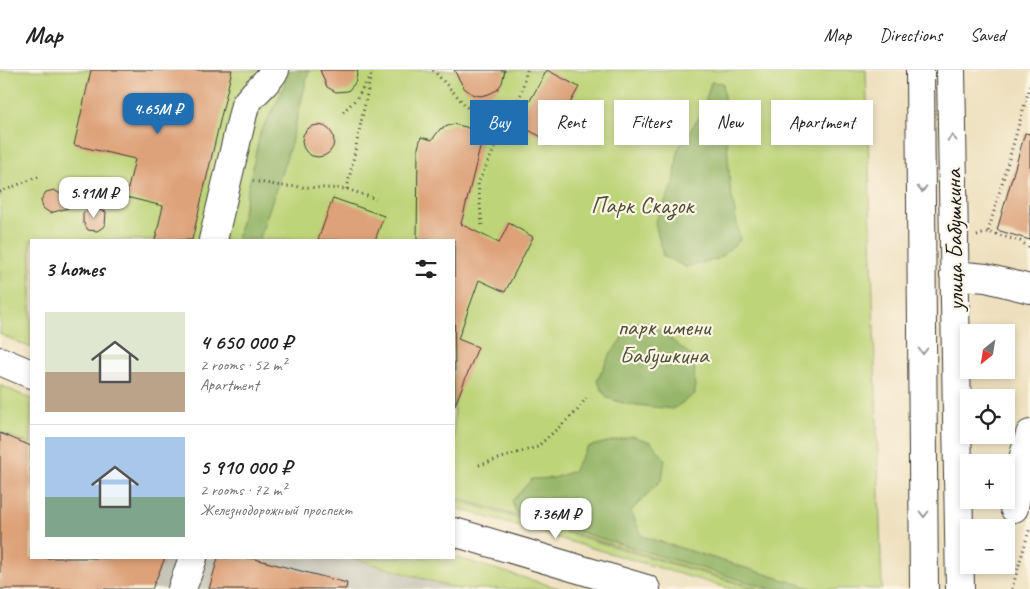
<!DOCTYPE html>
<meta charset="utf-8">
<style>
:root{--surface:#fff;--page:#f2f2f2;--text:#222;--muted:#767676;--line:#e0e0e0;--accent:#1f6fb2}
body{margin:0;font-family:Caveat,sans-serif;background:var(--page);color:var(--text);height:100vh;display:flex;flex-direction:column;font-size:19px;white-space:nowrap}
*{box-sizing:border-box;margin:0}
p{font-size:16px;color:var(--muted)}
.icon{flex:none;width:28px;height:28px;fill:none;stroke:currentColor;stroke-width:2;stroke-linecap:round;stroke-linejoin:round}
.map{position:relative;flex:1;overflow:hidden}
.details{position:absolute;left:30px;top:169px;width:425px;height:320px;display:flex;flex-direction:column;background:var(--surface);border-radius:0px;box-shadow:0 2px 8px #0003}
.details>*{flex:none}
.top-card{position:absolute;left:470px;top:30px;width:475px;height:45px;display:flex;gap:10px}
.needle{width:32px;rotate:210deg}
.controls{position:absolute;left:960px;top:254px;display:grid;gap:10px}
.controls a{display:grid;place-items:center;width:55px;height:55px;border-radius:0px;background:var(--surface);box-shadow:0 2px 8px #0003;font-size:25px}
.price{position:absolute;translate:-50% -42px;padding:0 11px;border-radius:10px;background:#fff;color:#222;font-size:16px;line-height:32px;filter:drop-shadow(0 1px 2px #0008)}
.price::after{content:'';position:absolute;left:50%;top:30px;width:15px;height:11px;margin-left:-8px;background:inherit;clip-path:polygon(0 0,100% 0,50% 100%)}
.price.selected{background:var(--accent);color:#fff}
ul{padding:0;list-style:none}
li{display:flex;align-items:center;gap:15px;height:125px;padding:0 15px}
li+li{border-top:1px solid var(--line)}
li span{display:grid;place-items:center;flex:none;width:140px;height:100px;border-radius:0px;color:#555}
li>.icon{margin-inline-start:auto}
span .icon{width:60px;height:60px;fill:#fffc;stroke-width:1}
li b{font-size:21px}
h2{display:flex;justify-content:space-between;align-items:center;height:60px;padding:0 15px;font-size:21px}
.chip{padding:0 18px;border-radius:0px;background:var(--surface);box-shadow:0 2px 8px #0003;font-size:18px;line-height:45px}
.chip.selected{background:var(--accent);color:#fff}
header{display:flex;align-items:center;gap:30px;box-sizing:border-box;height:70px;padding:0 25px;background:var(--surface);border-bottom:1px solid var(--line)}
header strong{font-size:24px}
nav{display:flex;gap:28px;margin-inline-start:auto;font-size:18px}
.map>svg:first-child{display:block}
</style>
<header>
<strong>Map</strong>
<nav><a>Map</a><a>Directions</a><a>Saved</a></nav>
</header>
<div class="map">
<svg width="1030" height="519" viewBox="0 0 1030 519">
<rect width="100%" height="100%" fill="#fcf5e5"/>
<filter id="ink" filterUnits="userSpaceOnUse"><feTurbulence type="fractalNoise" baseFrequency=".02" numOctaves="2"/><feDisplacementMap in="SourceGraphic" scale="10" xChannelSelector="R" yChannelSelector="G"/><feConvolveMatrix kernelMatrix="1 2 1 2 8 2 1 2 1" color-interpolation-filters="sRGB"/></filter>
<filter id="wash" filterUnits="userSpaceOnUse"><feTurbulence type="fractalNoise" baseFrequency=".0096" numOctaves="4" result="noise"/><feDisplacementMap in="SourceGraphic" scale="20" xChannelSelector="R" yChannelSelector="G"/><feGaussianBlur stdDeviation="1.12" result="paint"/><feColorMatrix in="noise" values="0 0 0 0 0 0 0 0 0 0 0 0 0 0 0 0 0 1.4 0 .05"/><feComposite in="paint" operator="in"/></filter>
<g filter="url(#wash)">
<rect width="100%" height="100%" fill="#eee0be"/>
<path fill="#c6c5b8" d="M0,363L31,376V488H348L454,519H0Z"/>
<path fill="#bed479" stroke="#6d784a" d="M0,0H866L882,519H760L454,427V170H31V278L0,264Z
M0,315L31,329V374L0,362Z
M454,429L756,519H731L466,441L454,437Z
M454,487L562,519H457L352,488Z"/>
<path fill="#96b669" stroke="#596942" d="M290,0H309L290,77L259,170H237L260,63L278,30Z
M711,12L723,13L730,116L740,170L718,189L686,197L663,186L655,152L674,113L678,79L702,43Z
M633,253H651L694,288L695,324L673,339L626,334L607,328L597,311L609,286Z
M632,366L651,372L665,389L662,409L631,441L642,466L814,519H771L516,443L512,431L532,409L554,408L573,401L587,377Z"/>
<g id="blocks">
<path fill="#dda279" d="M91,0H232L192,170H155L163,136L126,127L135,89L74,75Z
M320,0H358L355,13L348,21L336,22L327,17Z
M454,0H505L502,13L497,20L489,24L480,26L472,24L464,18Z
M547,0L579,17L549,71L517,54Z
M453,54L466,57L478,64L481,74L461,154L499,173L509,153L533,167L505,222L479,210L458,269L478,277L455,335L454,170H417L418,78L421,67L432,70L440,59Z
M302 71a16 16 0 1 1 32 0a16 16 0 1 1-32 0Z
M1025,63L1030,64V170L997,160Z
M54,120L62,125L68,138L50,143L43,138L41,130L46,122Z
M333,128L384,146L375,170H318Z
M92,138L106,142L105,156L97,161L88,160L83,152V143Z
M0,363L31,376V488H165L152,519H0Z
M218,488H251L347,513L346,519H209Z"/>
</g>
</g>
<g filter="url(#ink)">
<use href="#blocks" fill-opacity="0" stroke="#3c3934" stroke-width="1"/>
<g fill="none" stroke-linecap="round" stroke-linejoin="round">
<defs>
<path id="minor" d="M920,0L924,519
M951,0L960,519
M213,170L245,35C254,21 267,14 275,0
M954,205L986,208L1030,219
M0,291L31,304
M1014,438L1021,396L1030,364
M454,462L646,519
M182,519L193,488"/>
</defs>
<use href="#minor" stroke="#3c3934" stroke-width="30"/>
<path stroke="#3c3934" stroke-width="3" stroke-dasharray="1 4" stroke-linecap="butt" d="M433,0L498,71
M1030,16L988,162L1020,171L1030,178
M343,42L357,28L368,10
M253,111L282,116L347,119L376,129
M347,119L372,0
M0,122L40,106
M482,155L478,113L521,24L527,0
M977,166L988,162
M479,395L537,377L577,341L586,328
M1012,519L1030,457"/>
<use href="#minor" stroke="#fff" stroke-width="28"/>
</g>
<defs><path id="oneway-chevron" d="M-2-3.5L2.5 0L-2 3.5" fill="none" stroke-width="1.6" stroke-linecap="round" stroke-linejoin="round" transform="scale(1.25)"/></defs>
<g stroke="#999">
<use href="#oneway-chevron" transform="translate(952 68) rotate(-91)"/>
<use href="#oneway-chevron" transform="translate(922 119) rotate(89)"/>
<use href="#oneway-chevron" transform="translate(923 281) rotate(90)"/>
<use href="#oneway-chevron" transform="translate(924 444) rotate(90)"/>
</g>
</g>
<g text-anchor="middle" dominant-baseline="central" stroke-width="4.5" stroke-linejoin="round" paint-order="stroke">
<g font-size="24" fill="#4d5338" stroke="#fcf5e5">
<text x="642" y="135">Парк Сказок</text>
<text x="664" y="257">парк имени<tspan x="664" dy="28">Бабушкина</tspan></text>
</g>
<g font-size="24" fill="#1c1c1c" stroke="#fcf5e5">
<text transform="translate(954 170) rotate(-91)">улица Бабушкина</text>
</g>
</g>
</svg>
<div class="controls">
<a><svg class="needle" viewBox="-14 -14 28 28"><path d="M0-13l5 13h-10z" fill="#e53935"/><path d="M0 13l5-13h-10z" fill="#767676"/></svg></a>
<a><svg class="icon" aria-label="locate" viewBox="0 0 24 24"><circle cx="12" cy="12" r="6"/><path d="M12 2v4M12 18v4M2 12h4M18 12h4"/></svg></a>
<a>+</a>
<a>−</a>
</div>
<b class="price selected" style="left:158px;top:65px">4.65M ₽</b>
<b class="price" style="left:94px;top:149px">5.91M ₽</b>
<b class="price" style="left:556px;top:470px">7.36M ₽</b>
<div class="top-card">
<a class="chip selected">Buy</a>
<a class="chip">Rent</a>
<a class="chip">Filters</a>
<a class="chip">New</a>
<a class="chip">Apartment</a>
</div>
<section class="details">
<h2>3 homes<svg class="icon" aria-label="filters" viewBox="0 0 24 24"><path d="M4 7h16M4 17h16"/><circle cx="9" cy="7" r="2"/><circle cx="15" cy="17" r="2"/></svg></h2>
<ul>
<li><span style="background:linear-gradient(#dfe7d0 60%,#b9a48a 0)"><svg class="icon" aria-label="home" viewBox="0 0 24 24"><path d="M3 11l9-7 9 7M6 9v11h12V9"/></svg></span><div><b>4 650 000 ₽</b><p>2 rooms · 52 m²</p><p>Apartment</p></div></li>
<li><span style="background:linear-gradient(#a9c7e8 60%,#7fa58c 0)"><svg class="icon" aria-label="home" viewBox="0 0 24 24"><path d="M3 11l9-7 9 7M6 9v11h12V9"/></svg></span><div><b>5 910 000 ₽</b><p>2 rooms · 72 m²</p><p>Железнодорожный проспект</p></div></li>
</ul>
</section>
</div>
